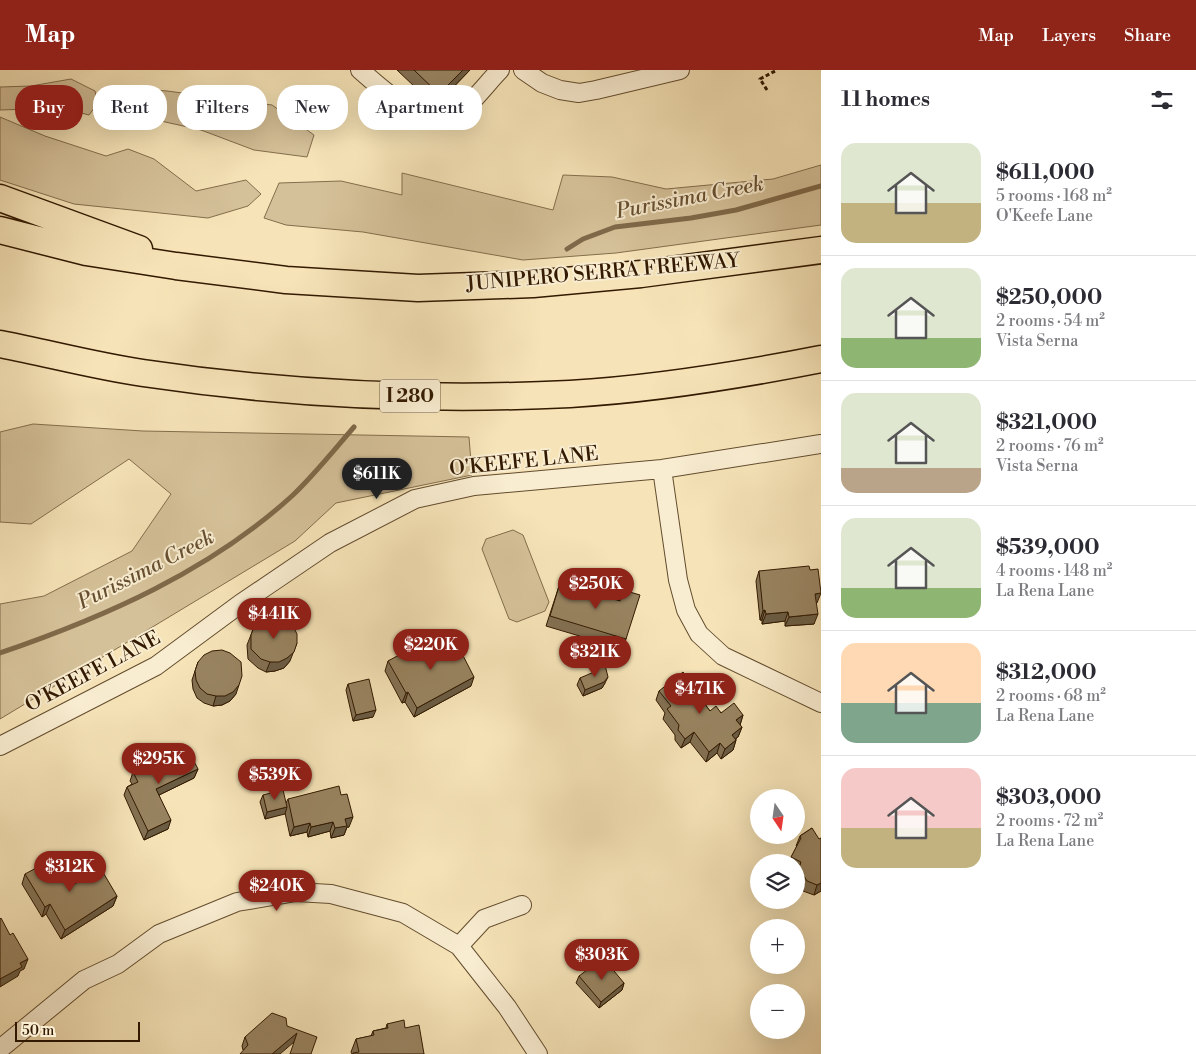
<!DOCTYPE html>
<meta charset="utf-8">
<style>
:root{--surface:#fff;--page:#f7f7f7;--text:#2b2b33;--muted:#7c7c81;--line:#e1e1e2;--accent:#8f2418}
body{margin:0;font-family:"Libre Bodoni",serif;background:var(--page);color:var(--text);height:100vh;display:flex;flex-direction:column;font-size:19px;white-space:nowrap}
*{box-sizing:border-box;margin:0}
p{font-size:16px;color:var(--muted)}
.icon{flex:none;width:28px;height:28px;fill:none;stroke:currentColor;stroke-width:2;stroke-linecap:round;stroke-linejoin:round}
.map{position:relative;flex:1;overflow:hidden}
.panel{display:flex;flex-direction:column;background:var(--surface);width:375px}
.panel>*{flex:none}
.banner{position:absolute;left:15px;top:15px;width:475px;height:45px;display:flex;gap:10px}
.needle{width:32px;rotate:167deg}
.fabs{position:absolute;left:750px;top:719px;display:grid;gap:10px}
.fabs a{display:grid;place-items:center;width:55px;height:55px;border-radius:50%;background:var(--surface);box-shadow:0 5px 20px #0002;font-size:25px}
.scale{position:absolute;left:15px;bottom:12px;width:125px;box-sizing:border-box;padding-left:5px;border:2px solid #321900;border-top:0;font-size:14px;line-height:18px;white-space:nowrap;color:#321900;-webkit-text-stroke:4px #f9edd1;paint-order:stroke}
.price{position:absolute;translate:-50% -42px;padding:0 11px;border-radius:18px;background:var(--accent);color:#fff;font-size:16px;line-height:32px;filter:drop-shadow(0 1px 2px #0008)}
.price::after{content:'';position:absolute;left:50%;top:30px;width:15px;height:11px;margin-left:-8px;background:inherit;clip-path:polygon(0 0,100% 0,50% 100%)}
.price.active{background:#222;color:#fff}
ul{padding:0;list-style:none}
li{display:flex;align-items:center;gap:15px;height:125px;padding:0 20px}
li+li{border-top:1px solid var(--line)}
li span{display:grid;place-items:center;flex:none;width:140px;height:100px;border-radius:15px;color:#555}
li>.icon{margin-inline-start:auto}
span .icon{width:60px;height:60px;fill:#fffc;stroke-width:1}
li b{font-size:21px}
h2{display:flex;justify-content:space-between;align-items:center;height:60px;padding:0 20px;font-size:21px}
.tag{padding:0 18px;border-radius:20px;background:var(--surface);box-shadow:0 5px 20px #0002;font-size:18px;line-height:45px}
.tag.active{background:var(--accent);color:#fff}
header{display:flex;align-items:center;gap:30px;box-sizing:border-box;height:70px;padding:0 25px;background:var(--accent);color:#fff}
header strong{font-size:24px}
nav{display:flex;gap:28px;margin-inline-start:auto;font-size:18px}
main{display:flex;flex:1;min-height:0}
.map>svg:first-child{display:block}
</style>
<header>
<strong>Map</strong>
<nav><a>Map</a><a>Layers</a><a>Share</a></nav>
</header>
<main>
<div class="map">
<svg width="821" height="984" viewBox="0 0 821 984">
<rect width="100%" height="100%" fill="#f6e4b8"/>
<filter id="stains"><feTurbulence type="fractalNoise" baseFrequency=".004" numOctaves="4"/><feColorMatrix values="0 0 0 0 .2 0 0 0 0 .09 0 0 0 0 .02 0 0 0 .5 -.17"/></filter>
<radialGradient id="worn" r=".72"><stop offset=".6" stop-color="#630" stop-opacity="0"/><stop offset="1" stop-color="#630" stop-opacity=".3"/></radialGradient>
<path fill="#d5c199" stroke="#846d4c" d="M71,9L95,21L98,33L89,45L62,38L0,40V17L31,16Z
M118,17L167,21L272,35L314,65L307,87L254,80L201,60L112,40Z
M0,47L45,66L106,86L128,79L154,89L196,121L246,110L261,124L248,136L208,148L74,134L0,110Z
M821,95V155L616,183L523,190L363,162L286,155L264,148L279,113L341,111L402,125V103L553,140L563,105L612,107L666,119L773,109Z
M33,354L143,361L469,367L472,405L336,433L295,471L0,649V534L44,526L132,481L171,424L129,389L31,454L0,452V362Z
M513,460L523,465L549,532L545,541L517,552L509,549L482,479L486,469Z"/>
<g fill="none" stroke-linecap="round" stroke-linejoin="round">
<path stroke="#7f6949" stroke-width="5" d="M567,179L583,169L615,157L691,148L736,140L821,116
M0,583C105,547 210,501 293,425C315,404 334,380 354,357"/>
<defs>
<path id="minor" d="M360,0C380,17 426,61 453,47C468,39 487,13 500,0
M523,0L542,13L560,20L579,23L596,20L680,0
M662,399L678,510L686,540L699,564L723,586L821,633
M0,676L156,596L240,534L330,473L415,429L474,416L662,399L821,374
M459,876L484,849L522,835
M0,979L84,910L118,894L159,864L237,832L296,822L331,824L403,843L459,876L507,937L538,984"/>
<path id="highway" d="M0,128L139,179
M0,160L86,182L176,196L286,210L418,218L533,214L641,204L821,180
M0,274C47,283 95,296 143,303C284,324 427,331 570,324C652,319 740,305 821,289"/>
</defs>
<use href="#minor" stroke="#634c2e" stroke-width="20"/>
<use href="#highway" stroke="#321900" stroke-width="29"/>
<path stroke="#321900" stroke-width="3" stroke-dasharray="4 2.5" stroke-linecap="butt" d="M767,20L760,9L777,0"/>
<use href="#minor" stroke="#f9edd1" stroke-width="18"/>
<use href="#highway" stroke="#f6e4b8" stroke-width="26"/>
</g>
<path fill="#837153" stroke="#321900" d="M397,0H470L435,36Z
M759,501L817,533H816L814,554L785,556V551L762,554V550H760L756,511Z
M560,513L619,531L623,520L626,569L623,579L546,556Z
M254,557L290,591L284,598L275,601L266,602L258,598L248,589L247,575Z
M435,578L471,616L414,647L405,632L402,633L385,601L388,591L411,581L417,583Z
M198,592L236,624L230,631L222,635L213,636L204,633L197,628L193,619L192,610Z
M580,608L605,613L602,618L583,626L577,615Z
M348,614L373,647L353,651L346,620Z
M694,616L693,618L710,641L743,645L740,655L742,657L738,667L736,669V670L733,680L721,689L717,683L706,692L690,672L681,678L675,670V665L663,649L665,643L656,630L659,621Z
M198,699L194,708L159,725L168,759L144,770L124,725L127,717L132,714L130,711L133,702Z
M263,725L286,733L288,729L349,757H347L344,765L331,768L330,761L308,767L307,762L290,766L285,743L265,749L260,732Z
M812,758L821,821L814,825L803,821L801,816L796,814V807L798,802L796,801V792H789L797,776H796L800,766Z
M25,804L69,817L117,826L113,836L61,869L46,844L42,847L22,814Z
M601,901L624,913L622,920L599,938L576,913L579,906Z
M387,954L405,958L424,984H352L351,982L356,969L371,966L373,961L386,958Z
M287,956L294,972L243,980L242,976L245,967Z"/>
<path fill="#6a5c43" stroke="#321900" d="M463,0H470L435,36L439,24Z
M821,523L817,533L812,534L815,524Z
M765,540L762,550H760L763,541Z
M788,542L785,551L762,554L766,544Z
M818,544L814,554L785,556L789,547Z
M297,573L290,591L284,598L275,601L266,602L270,592Z
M474,607L471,616L414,647L417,638Z
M608,607L605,613L602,618L583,626L585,620Z
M239,615L236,624L230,631L222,635L213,636L216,626Z
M408,622L405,632L402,633L406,623Z
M376,640L373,647L353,651L356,645Z
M743,645L740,655L736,650Z
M742,657L738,667L729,674L732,665Z
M694,662L690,672L681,678L685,669Z
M736,670L733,680L721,689L725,679Z
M720,673L717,683L706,692L709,682Z
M198,699L194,708L153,728L156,719Z
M287,737L285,744L265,749L267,742Z
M353,747L349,757H347L344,765L331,768L335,758L345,749Z
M171,750L168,759L144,770L148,761Z
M333,752L330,761L308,767L311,757Z
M310,753L307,762L290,766L294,757Z
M821,813V821L814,825L817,815Z
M117,826L113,836L61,869L65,860Z
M50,834L46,844L42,847L45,837Z
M28,889L24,899L20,901L18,906L0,917V909L20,893Z
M624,913L622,920L599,938L601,932Z
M297,963L294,972L280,984H272Z"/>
<path fill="#988360" stroke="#321900" d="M414,0H463L439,24Z
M809,496L810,500L818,499L821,523L815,524L818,544L789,547L788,542L766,544L765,540L763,541L759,501Z
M560,513L620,531L623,520L640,525L626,569L550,546Z
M269,547H278L286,550L293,556L297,564V573L294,582L287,588L279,592H270L261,589L251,579V565L254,557L261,550Z
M454,568L474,607L417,638L408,622L406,623L388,591L410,579L411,581L414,579L417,583L433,574L435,578Z
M222,580L230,583L241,592L242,606L239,615L233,622L225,626H216L207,624L200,618L196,610L195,601L198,592L204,585L212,581Z
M605,595L608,607L604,612L585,620L580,608L594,602L596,599Z
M683,602L694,616L692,617L710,641L716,636L721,643L734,633L743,645L736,650L742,657L732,665L736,670L725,679L720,673L709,682L694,662L685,669L678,660L679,655L667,639L671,636L659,621Z
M369,609L376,640L356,645L348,614Z
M186,676L198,699L156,719L171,750L148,761L127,717L138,712L133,702Z
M339,716L341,725L347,724L353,747L345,749L347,756L335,758L333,752L311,757L310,753L294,757L288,729Z
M283,720L287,737L267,742L263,725Z
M812,758L819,769L821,768V813L817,815L807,811L804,806L797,804L801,792L791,787L801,768L800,766Z
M51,790L69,817L101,799L117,826L65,860L50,834L45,837L25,804Z
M1,848L10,865L13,863L28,889L20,893L22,897L0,909V849Z
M595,894L601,901L609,895L624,913L601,932L579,906Z
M272,943L286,948L287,956L317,967L311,984H290L297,963L272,984H240L248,975L245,967Z
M404,950L405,958L419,955L424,984H353V983L359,982L356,969L374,965L373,961L388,958L387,954Z"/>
<g text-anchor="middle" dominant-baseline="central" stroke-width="4" stroke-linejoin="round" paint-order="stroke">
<rect fill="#f9edd1" stroke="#6e593f" stroke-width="1" x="380" y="309.5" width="60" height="33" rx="4"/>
<g font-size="19" font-weight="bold" fill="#321900">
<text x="410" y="326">I 280</text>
</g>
<g font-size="20" fill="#321900" stroke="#f9edd1">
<text transform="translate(603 203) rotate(-5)">JUNIPERO SERRA FREEWAY</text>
<text transform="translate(524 392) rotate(-6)">O'KEEFE LANE</text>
<text transform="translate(93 602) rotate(-28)">O'KEEFE LANE</text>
</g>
<g font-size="21" font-style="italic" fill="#664f30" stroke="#f9edd1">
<text transform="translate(690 128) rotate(-11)">Purissima Creek</text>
<text transform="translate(146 500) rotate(-27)">Purissima Creek</text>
</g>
</g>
<rect width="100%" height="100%" filter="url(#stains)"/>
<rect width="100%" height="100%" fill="url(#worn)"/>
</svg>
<div class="fabs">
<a><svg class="needle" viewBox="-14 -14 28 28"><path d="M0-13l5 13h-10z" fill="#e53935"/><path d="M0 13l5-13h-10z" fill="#7c7c81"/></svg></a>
<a><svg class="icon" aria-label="layers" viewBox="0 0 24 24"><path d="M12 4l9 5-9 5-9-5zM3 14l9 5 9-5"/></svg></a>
<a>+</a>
<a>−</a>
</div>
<div class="scale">50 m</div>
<b class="price active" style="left:377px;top:430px">$611K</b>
<b class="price" style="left:596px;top:540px">$250K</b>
<b class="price" style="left:274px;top:570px">$441K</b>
<b class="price" style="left:431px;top:601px">$220K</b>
<b class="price" style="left:595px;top:608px">$321K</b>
<b class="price" style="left:700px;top:645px">$471K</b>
<b class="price" style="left:159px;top:715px">$295K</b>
<b class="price" style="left:275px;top:731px">$539K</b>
<b class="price" style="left:70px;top:823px">$312K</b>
<b class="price" style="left:277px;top:842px">$240K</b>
<b class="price" style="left:602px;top:911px">$303K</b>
<div class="banner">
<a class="tag active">Buy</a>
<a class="tag">Rent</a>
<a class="tag">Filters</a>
<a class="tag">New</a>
<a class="tag">Apartment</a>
</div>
</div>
<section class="panel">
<h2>11 homes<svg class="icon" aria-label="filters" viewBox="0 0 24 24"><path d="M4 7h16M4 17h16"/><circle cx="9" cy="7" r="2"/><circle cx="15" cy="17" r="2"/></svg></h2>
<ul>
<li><span style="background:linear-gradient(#dfe7d0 60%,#c2b280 0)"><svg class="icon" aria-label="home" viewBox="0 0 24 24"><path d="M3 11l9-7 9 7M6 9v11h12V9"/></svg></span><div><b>$611,000</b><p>5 rooms · 168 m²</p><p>O'Keefe Lane</p></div></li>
<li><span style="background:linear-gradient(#dfe7d0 70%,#8fb573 0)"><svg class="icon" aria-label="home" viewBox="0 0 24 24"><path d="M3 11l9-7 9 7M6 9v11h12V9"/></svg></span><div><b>$250,000</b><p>2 rooms · 54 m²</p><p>Vista Serna</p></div></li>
<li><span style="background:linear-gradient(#dfe7d0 75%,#b9a48a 0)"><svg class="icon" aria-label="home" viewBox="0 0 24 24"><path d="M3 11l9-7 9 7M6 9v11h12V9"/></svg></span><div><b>$321,000</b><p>2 rooms · 76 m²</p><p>Vista Serna</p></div></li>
<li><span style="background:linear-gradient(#dfe7d0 70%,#8fb573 0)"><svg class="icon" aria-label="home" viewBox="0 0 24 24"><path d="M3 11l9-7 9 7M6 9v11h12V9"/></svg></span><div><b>$539,000</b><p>4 rooms · 148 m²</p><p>La Rena Lane</p></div></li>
<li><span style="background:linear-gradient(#ffd9b3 60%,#7fa58c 0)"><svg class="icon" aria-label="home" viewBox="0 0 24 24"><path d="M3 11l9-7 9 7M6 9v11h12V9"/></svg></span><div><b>$312,000</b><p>2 rooms · 68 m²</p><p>La Rena Lane</p></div></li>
<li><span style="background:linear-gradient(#f6c9c9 60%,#c2b280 0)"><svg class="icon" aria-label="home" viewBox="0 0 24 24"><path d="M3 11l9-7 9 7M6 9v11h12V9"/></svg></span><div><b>$303,000</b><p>2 rooms · 72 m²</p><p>La Rena Lane</p></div></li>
</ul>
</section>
</main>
